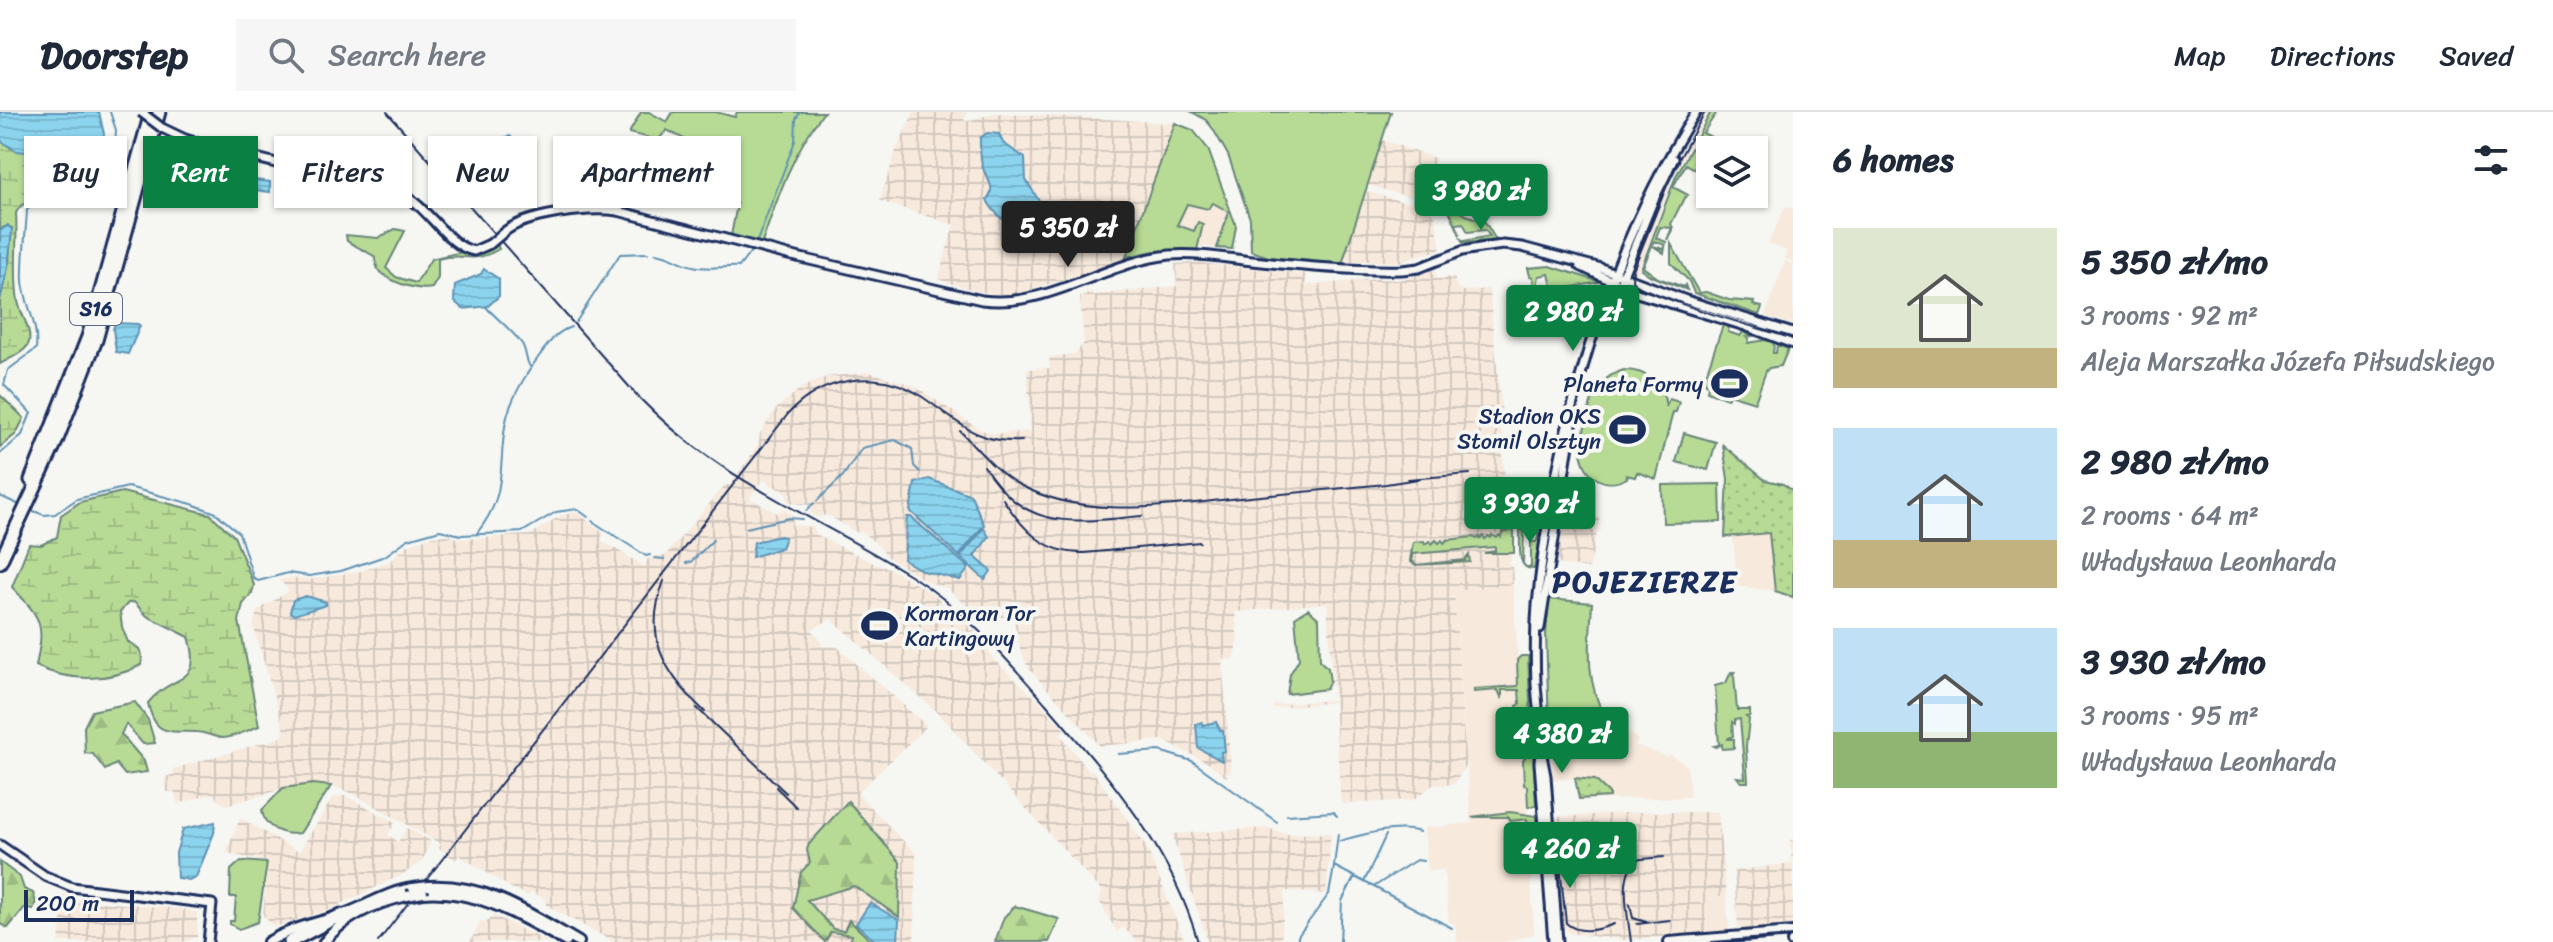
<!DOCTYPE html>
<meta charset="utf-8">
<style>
:root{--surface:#fff;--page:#f6f6f7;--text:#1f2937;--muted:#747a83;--line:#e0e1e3;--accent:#0b8043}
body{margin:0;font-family:Sriracha,sans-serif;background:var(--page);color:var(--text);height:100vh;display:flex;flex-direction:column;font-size:30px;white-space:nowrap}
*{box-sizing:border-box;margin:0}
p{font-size:26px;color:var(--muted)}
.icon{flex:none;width:44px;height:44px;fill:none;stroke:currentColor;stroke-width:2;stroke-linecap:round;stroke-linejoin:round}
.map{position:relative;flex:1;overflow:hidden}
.panel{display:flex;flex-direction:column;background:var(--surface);width:760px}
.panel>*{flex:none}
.guide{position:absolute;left:24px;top:24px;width:760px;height:72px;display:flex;gap:16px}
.buttons{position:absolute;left:1696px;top:24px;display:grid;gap:16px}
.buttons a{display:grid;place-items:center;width:72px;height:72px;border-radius:0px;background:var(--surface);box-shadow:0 2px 6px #0004;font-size:40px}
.scale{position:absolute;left:24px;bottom:20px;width:110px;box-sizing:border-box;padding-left:8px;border:4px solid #1b2f5e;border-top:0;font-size:22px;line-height:28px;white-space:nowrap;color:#1b2f5e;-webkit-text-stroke:6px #f6f6f2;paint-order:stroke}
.price{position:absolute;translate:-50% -68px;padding:0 18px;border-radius:8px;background:var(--accent);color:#fff;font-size:26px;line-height:52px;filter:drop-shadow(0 2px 4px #0008)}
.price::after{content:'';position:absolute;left:50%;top:48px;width:24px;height:18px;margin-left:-12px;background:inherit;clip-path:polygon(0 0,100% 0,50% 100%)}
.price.active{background:#222;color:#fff}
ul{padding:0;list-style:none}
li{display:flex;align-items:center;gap:24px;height:200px;padding:0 40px}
li span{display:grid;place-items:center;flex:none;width:224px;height:160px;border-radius:0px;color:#555}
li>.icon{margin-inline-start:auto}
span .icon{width:96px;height:96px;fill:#fffc;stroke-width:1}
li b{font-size:34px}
h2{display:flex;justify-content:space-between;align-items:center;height:96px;padding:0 40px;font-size:34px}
.chip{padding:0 28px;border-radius:0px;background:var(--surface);box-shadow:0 2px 6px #0004;font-size:28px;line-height:72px}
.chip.active{background:var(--accent);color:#fff}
header{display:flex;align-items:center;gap:48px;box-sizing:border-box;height:112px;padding:0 40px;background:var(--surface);border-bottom:2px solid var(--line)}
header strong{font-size:38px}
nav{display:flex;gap:44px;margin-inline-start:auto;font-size:28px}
.search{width:560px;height:72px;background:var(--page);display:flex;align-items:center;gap:20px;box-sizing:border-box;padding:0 28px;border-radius:0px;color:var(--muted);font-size:30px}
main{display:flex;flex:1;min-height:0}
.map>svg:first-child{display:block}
</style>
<header>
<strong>Doorstep</strong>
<div class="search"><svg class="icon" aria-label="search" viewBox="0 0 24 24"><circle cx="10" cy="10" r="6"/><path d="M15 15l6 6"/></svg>Search here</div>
<nav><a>Map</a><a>Directions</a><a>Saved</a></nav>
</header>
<main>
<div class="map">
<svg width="1793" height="830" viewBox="0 0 1793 830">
<defs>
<pattern id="industrial-grid" width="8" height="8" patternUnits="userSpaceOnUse" patternTransform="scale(2)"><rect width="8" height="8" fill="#f7e9dc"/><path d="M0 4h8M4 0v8" fill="none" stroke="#d3c8bf"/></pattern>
<pattern id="forest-firs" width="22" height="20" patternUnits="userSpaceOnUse" patternTransform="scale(2)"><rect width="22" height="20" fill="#b7db95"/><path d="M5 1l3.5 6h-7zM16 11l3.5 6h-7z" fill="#9dbc83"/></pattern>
<pattern id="wetland-marsh" width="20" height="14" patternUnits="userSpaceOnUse" patternTransform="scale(2)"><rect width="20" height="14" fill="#b7db95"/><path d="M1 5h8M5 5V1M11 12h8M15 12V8" fill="none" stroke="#9dbc83"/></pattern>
<pattern id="park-dots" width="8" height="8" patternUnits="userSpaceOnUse" patternTransform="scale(2)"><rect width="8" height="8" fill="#b7db95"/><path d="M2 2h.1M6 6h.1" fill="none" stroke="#9dbc83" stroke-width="1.8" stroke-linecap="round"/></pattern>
<pattern id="water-rules" width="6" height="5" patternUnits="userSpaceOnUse" patternTransform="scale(2)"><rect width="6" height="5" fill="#8cd4ee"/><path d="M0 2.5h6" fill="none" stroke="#78b6ce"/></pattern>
</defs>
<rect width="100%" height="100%" fill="#f6f6f2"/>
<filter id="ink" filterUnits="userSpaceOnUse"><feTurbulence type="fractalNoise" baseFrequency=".0125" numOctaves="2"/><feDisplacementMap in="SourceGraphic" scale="16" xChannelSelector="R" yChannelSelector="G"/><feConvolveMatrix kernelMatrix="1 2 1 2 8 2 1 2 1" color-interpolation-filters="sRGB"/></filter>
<g filter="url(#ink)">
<path fill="#f7e9dc" d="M1704,0H1709L1674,63L1636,165L1631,160L1664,77Z
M1212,91L1230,100L1217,136L1198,134L1202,112L1194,119L1177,113L1187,92Z
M1785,95L1793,96V150L1785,147L1787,139L1768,132Z
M1785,149L1793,152V213L1765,204Z
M1769,421L1775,479L1737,474L1733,424Z
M1513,472L1534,822L1504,830H1457L1455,811L1449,810L1444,758L1428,759L1424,716L1471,711L1454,479Z
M1614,613L1638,627L1636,633L1666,645L1670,643L1687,653L1690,685L1578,688L1574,666L1553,668L1548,621L1613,617Z
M1726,784L1729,818L1707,821L1705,787Z"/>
<path fill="url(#industrial-grid)" d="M914,0H967L964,8L967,9L996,1L1175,11L1126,145L1120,151L1016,182H998L976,179L938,167L954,113L880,89L896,38Z
M1382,28L1435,46L1423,82L1410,85L1367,73Z
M1365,79L1407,91L1416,90L1435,103L1441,138L1413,144L1404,150L1359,149L1342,152Z
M1200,151L1305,162L1307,173L1378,167L1398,168L1435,158L1436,167L1454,165L1457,176L1464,179L1489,177L1502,303L1499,304L1504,334L1502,335L1511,435V448L1508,452L1512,455L1513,472L1454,479L1466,653L1454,672L1433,673L1413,688L1341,692L1334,590L1273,596V593L1334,588L1327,491L1235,500L1238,531L1234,547L1222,548L1231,658L1226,665L1208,651L1162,628L1100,634L1029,557L1020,537L1013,504L980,507L947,476L928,470L887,445L879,434L861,419L858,421L827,403L818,405L810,401L811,397L808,393L788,390L786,381L763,368L749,386L777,401L783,397L793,404L792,413L813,415L817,423L875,452L889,456L931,481L981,525L993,547L1040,590L1064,617L1060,622L1088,658L1093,659L1146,734L1185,830H1138L1123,815L1117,820L1099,789L1102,779L937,600L831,507L811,518L819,525L822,535L835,534L840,537L927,614L857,681L916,742L914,830H614L546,793L545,787L531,780L528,784L511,776L459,743L455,748L439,736L441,732L354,682L331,674L297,673L226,693L217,688L214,681L178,692L174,679L167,680L164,669L166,665L174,662L173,657L282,625L284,619L253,513L257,499L289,479L280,468L292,465L308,468L361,459L388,450L408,433L433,424L446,423L462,427L530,423L560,404L572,401H578L603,421L601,428L645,455L647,448L654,444H665L726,372L730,374L759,331L760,321L777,296L801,276L826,265L869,260L913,273L979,317L994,322L1031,319L1027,257L1050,256L1049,245L1075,242L1084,231L1080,185L1085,184L1087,178L1094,183L1177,174L1175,152Z
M1570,399L1600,406L1589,457L1557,452L1565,402Z
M340,684H346L395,710L388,723L398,730L407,716L431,729L422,749L402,763L328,798L274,815L263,803L268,750L226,741L240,706L299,740L332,687Z
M1642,700H1718L1726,784L1705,787L1707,821L1624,828L1568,821L1562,811L1556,734L1561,733V730L1556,728L1554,705Z
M1268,716L1284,722L1331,721L1326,782L1285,779L1281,830H1208L1172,722Z
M1790,728H1793V814L1742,818L1738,815L1734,759L1792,751Z
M64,782L78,788L182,797L197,801V825L184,830H59Z
M493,803L542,827L548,830H470L481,809L487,810Z"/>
<path fill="#b7db95" stroke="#69857a" stroke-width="2" d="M641,0H649L667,10L673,0H716L735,5L737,0H824C793,39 778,84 762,131L731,124L737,92L713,86L723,45L692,37V31L667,18L658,28L629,21Z
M1192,0H1391L1342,152L1269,145L1251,139L1250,107L1228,43L1213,17L1206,8Z
M1711,0H1717L1703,21L1717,28L1700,57L1701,61L1686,52L1673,75L1688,83L1684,86L1671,112L1673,116L1667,128L1672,116L1660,115L1656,126L1666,130L1664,141L1653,134L1663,137L1665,133L1654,129L1643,155L1658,166L1684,175L1685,173L1687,178L1651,164L1641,157L1676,64Z
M1175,11L1193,18L1208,37L1236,114L1232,137L1217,136L1229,100L1213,91L1208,97L1187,92L1177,113L1194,119L1198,110L1203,112L1197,138L1154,139L1126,145Z
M1452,93L1466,103L1485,110L1496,128L1463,131L1461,127L1464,129L1490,124L1485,118L1468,120L1463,111L1456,112L1460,123L1449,98Z
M395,117L405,119L386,156L396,165L416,171L431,147C454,140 475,140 496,130L499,137C470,154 466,139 438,147V166L432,176C417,179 387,170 378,157C377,156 375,146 374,144L347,129L346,123L378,126Z
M1671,132L1699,181L1706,180L1729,188L1754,190L1753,193L1762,195L1759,203L1694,181L1689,169L1671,151Z
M1550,154L1600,170L1535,182L1553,178L1549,162L1539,164L1537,175L1532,176L1534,174L1533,165L1530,164L1528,156Z
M1723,213L1729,215L1728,220L1740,224L1743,220L1752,224L1746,225L1749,227L1748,231L1766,228L1774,231L1773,241H1776L1777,233L1788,237L1781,254L1769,256L1766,259L1755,290L1729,282L1727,287L1707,279L1708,274L1704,268Z
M1624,258C1647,258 1664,272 1666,295L1669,287L1679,290L1676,300H1673L1656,367L1637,360L1635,365L1626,363L1627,366C1602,380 1580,360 1581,334C1588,304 1589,267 1624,258Z
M1684,321L1716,330L1708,358L1676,350Z
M1720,372L1721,410L1663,411L1662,373Z
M1543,380H1549L1534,457C1515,458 1521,432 1520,417L1524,419L1523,452L1526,455H1531V430H1536L1538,426V406H1522L1524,411L1521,413L1520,402L1524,398L1525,401L1540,399Z
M1511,418L1514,419V441H1484L1495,439V435L1412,442V448L1416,453L1465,448L1469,443L1470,450L1415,453L1410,449L1413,430L1424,429L1425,432L1429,429L1432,432L1436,428L1439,431L1442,428L1444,431L1447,428L1473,425L1477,427L1479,425L1480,427L1483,424L1485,427L1489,424L1491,426L1492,423L1497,426L1499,423L1501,425L1502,420Z
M1549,487L1592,491C1590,527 1584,571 1605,603L1601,609L1549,613L1546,522Z
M1308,497L1319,507L1320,549L1328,556L1330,569L1326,577L1287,582L1290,562L1299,547L1295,505Z
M1521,544H1528L1532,632L1513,636L1509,633V628L1516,625L1510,629L1512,635L1523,634L1517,594L1520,592L1519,578H1502V587L1498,578L1474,580V577L1518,574L1517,548Z
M1731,560H1735L1732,563L1734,564L1737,598H1750V604L1746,605L1749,607L1746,635L1748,670H1741L1737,665L1745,666L1740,607L1735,608V612L1732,610L1733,624L1727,627H1734V636L1722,637V632L1716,635L1714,634L1719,633L1715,574L1726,571Z
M1528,639L1533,640L1536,693L1528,695L1527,674L1524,673L1523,649Z
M313,672L331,674L300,721C283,724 264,716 262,698L283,676Z
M1510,700L1536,704L1538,744H1530L1527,707L1511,709L1508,705H1471Z
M241,749L267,751L258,810L239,817L230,812V809H234L236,785H230L231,758Z"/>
<path fill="url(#forest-firs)" stroke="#69857a" stroke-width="2" d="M135,590L148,608L155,631L143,632L126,612L121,622L144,649L147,660L125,663L116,652L105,658L93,642L85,641L84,615L92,599Z
M848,689L900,750L899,805L854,774L807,788L833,817L844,819L849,808L872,830H850L852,823L831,820L825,830L793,796L801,760L810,751L807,738L809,732Z
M0,750L20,765L24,777L33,781L36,790L33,797L25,795L8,816L0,812Z
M1015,794L1059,807L1049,830H995L1004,805Z"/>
<path fill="url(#wetland-marsh)" stroke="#69857a" stroke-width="2" d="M0,26C22,51 31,31 55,30C61,30 69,32 75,33L84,42L62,62L63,67C60,71 59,76 55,79C43,90 24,84 16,101C18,131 13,160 18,189C20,202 32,217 29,230C27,240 8,247 0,252V188L8,155L12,116L4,115L0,119Z
M0,283L24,306L16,322L0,335Z
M122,380L210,402L234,424L254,473L252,481L243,492L239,509L259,614C248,618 233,626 222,626C213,625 205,620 196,620C168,619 155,624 148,591C173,560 204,575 189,525L147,504L134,490L128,491L120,500L122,515L128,530C139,535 144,540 141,553C109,570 69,570 36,554C45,511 42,507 12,475L29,432L41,433L57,425L61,403L80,390Z"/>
<path fill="url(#park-dots)" stroke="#69857a" stroke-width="2" d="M1723,333L1765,368L1783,372L1793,379V485L1775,479L1769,421L1725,425L1728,367Z
M1575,666L1595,668L1609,681V685L1579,687Z"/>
<path fill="url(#water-rules)" stroke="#5f92b4" stroke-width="2" d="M0,0H99L104,22L103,30L78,37L75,33L52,29L26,40L17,39L2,30L0,25Z
M987,21L999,22L1003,31L1025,46L1026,68L1041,92L1042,109L1034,107C1031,110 1028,114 1023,115C1010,119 992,98 987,88C998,73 984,66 982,52C980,45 980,34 980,26Z
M510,24L513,27L508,49L491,60L481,61L480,69L468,68L456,55V47C470,37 490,41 499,27Z
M229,50L246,64L249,62L254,68L270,70V80L248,77L235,80L215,57Z
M8,113L12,118L8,155L0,188V119Z
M484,157L499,167V184L488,194L463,197L454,189L455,173L481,162Z
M115,211L138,212L140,214L128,242L116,240L113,217Z
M929,367L971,383L984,413L959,444L910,399L915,371Z
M911,405L969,456L960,468L923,459L904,448L907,405Z
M984,416L989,425L974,444L991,459L985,468L960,445Z
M780,424L785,425L781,436L752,445L754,430Z
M306,484L326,490V493L294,503L290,500L293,488Z
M1202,610L1203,613L1216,610L1220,618L1223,619L1225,639L1221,640L1222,649L1198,636L1196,612Z
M215,710L214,721L196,765L189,768L177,766L176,741L183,717Z
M870,791L899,808L898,830H876L856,812Z"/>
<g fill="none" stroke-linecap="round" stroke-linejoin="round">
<path stroke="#5f92b4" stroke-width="2" d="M757,129L795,29L796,7L800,0
M655,141C670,142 679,151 693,154C708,158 724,154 739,155L752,138
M486,195C497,207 512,218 522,232C527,240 525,249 531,256
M576,210L620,142L648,141
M0,342L22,323L31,301L4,273L8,258L36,237C39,213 25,193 23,169C22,146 26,121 27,98L31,94L69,82L115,35L116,18L110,0
M0,384L22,394
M817,389L843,364L862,336L895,328L912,337L914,354L920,360
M31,398L44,403L55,402L77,387L128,375L192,392L216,401L239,421L253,465L258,469L288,461L309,464L341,459L385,444L408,427L440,418L461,423L522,420L556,400L577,397L588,405
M806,399L814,391
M592,409L646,444L650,443
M746,416L789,406L802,407
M477,421C509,381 497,355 506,309C511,286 526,262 540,243C549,231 556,220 571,215
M655,446L664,447
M686,451L691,450L713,428
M1118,642L1159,639L1192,649L1277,710
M1287,703L1333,700L1337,704
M1338,722L1334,754L1452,816
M1340,729C1363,722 1398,713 1420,720
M1365,768L1386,723
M1375,774L1416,748L1423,749
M1298,828V824L1329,782L1334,755
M1340,830L1342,789L1355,764"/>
<defs>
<path id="secondary" d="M162,16L185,27L208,34L401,82C428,93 446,134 474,139L490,132
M503,121C524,102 590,95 618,99L788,143L982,188C1048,197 1106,149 1170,143C1201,141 1232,147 1262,150C1308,155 1355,159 1402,158L1419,156L1462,139L1480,136L1503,133L1522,135L1601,156L1686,188L1793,221
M1580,154L1637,181L1745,214L1793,232
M1602,215L1654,87L1674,47
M1540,516L1573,307
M1541,638L1546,664L1558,830
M0,733L45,764L72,775L212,792L208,830
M1553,830L1539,651C1542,625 1538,599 1536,572C1535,547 1535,519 1537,493C1553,325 1605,143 1696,0"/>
<path id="primary" d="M429,774C486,771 531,802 579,830
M423,781C478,777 520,804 566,830
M268,830C291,816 313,812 338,804C364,796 385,780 413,776
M324,830C344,805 376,791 407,784
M1669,830L1793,820
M1792,830H1793"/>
<path id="highway" d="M31,368L88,225L149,8
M0,450L56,330L96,228L159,0
M290,830L341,803"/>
</defs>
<use href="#secondary" stroke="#1b2f5e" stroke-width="13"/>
<use href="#primary" stroke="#1b2f5e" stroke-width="14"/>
<use href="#highway" stroke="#1b2f5e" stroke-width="17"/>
<use href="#secondary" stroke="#f6f6f2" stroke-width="7"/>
<use href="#primary" stroke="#f6f6f2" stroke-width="8"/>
<use href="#highway" stroke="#f6f6f2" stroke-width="11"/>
<path stroke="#1b2f5e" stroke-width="2" d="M1705,0L1674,56L1633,158L1632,169C1643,184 1766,218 1793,227
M1558,735L1566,811C1579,823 1599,818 1614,812
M1574,743L1608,740L1631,748L1664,745
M1630,792L1633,806L1646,810
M1637,812L1670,808
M1631,830C1629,809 1616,756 1640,747
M1712,830L1793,824"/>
<path stroke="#1b2f5e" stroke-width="2" d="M387,0L633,279C714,367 811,401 910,463C964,497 1004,544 1046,592C1109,665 1171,735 1198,830
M960,319C978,337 996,360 1018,372C1084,409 1169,393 1240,386C1288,381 1337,377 1386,372L1418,367
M984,354C1027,421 1071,410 1142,404
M1408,367L1470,362
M1003,387C1023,418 1045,442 1085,441L1200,430
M664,469C642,526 665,562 705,600
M697,596L786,681
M776,675L796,695
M378,830L788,302C821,266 875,256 918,282C955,306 973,332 1022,329"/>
<defs>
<path id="secondary-bridge" d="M141,0L162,16
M490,132L503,121"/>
<path id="primary-bridge" d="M413,776L429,774
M407,784L423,781"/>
</defs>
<use href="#secondary-bridge" stroke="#1b2f5e" stroke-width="13" stroke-linecap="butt"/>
<use href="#primary-bridge" stroke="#1b2f5e" stroke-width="14" stroke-linecap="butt"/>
<use href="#secondary-bridge" stroke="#f6f6f2" stroke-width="7"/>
<use href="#primary-bridge" stroke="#f6f6f2" stroke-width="8"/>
</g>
</g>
<defs>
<symbol id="stadium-bare" viewBox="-9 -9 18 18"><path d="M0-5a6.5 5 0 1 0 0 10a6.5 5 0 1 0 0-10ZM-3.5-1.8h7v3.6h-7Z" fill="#1b2f5e" stroke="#f6f6f2" stroke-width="2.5" paint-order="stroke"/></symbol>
</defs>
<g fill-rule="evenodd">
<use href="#stadium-bare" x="1704" y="246" width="51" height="51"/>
<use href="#stadium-bare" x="1602" y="292" width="51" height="51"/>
<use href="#stadium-bare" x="854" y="488" width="51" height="51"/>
</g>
<g text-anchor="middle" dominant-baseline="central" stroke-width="8" stroke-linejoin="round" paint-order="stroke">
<rect fill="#f6f6f2" stroke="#5d6b8a" stroke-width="2" x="70" y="181" width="52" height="32" rx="6"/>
<g font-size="20" font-weight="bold" fill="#1b2f5e">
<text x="96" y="197">S16</text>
</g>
<g font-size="22" fill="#1b2f5e" stroke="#f6f6f2" text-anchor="end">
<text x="1703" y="272">Planeta Formy</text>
<text x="1601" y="304">Stadion OKS<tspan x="1601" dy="25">Stomil Olsztyn</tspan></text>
<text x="905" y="501" text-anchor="start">Kormoran Tor<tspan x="905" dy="25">Kartingowy</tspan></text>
</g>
<g font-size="30" font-weight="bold" letter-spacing="2" fill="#1b2f5e" stroke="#f6f6f2">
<text x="1645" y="470">POJEZIERZE</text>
</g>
</g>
</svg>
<div class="buttons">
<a><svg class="icon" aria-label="layers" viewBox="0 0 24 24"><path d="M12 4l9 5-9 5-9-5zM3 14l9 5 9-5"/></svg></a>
</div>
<div class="scale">200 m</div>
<b class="price" style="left:1481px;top:120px">3 980 zł</b>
<b class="price active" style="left:1068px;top:157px">5 350 zł</b>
<b class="price" style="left:1573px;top:241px">2 980 zł</b>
<b class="price" style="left:1530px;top:433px">3 930 zł</b>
<b class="price" style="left:1562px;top:663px">4 380 zł</b>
<b class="price" style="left:1570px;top:778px">4 260 zł</b>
<div class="guide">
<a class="chip">Buy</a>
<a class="chip active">Rent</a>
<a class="chip">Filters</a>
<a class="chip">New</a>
<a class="chip">Apartment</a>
</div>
</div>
<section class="panel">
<h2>6 homes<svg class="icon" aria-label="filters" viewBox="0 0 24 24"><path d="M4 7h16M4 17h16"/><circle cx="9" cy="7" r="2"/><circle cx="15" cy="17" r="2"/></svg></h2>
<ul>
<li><span style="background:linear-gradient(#dfe7d0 75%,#c2b280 0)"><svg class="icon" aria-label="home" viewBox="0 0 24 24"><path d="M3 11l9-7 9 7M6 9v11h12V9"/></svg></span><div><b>5 350 zł/mo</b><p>3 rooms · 92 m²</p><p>Aleja Marszałka Józefa Piłsudskiego</p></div></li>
<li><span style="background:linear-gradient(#bfe0f5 70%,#c2b280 0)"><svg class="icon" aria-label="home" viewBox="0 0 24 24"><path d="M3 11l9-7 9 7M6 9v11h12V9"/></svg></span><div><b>2 980 zł/mo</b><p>2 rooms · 64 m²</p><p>Władysława Leonharda</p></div></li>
<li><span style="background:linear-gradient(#bfe0f5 65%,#8fb573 0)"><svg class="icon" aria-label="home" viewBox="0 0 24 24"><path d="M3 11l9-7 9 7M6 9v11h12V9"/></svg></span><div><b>3 930 zł/mo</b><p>3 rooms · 95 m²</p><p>Władysława Leonharda</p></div></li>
</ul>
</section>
</main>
